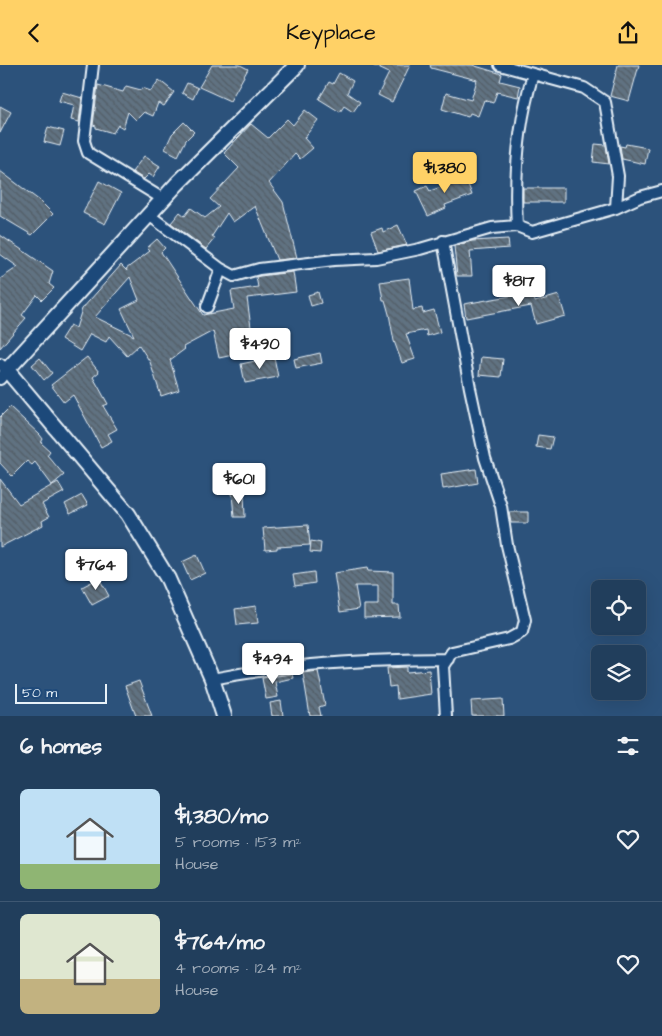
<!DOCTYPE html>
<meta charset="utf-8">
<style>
:root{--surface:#213e5c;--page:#2d4965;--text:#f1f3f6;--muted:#a2aebb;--line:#3e5772;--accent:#ffd166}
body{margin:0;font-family:"Architects Daughter",sans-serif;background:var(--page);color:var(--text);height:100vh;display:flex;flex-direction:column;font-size:19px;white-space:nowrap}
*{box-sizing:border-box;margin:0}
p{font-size:16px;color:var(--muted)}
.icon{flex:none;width:28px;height:28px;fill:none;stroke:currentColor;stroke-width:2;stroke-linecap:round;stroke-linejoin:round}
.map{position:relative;height:651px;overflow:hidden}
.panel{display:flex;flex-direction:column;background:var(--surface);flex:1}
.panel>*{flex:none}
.buttons{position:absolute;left:591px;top:515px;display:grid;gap:10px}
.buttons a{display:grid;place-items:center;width:55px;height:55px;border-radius:8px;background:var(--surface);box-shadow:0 5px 20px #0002,0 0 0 1px var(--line);font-size:25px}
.scale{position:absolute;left:15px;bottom:12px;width:92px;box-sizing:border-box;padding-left:5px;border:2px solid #e8f1f8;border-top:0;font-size:14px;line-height:18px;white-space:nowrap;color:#e8f1f8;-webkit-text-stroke:4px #1f4a7a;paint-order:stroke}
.price{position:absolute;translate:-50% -42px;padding:0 11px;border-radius:5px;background:#fff;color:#222;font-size:16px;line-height:32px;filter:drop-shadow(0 1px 2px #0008)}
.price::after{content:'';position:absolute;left:50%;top:30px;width:15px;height:11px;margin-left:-8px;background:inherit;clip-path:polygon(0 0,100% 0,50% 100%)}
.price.on{background:var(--accent);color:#111}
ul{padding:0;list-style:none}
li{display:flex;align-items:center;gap:15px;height:125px;padding:0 20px}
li+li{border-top:1px solid var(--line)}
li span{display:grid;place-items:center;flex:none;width:140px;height:100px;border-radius:8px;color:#555}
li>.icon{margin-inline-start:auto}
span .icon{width:60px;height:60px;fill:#fffc;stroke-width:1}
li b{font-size:21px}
h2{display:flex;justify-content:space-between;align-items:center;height:60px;padding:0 20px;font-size:21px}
header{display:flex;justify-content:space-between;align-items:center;height:65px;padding:0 20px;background:var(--accent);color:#111;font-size:22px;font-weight:600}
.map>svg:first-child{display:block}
</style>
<header><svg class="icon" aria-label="back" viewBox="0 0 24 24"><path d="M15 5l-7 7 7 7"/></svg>Keyplace<svg class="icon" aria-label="share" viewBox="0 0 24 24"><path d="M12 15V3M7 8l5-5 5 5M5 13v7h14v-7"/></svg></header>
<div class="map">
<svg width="662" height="651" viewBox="0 0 662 651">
<defs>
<pattern id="building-back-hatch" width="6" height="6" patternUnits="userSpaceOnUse" patternTransform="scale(1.25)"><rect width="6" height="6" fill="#607281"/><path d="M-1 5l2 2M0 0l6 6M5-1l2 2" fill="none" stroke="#535d66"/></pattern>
</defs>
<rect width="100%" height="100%" fill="#2c527b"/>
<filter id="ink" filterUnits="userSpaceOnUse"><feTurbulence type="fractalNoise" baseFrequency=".02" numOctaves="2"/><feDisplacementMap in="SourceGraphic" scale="10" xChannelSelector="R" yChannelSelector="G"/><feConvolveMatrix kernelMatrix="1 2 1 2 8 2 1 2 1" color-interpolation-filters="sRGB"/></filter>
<g filter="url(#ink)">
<path fill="url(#building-back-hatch)" stroke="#e8f1f8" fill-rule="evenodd" d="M212,0H240L248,4L230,36L199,22Z
M372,0H410L392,37L378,30L389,8Z
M430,0H472L502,9L500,16L520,21L518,32L497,27L493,38L484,35L478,51L470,48L468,52L442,44L446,28L471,35L477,15L431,3Z
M618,0H639L629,36L610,31Z
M339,8L353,16L347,28L360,37L353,47L344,41L340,47L319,34L329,17L333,19Z
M159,15L174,27L164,41L158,38L153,51L144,47L136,55L128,47L123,63L118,60L113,68L96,63V61L93,60L98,20L123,27L126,21L141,25L142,23L151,26Z
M187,18L198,23L193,34L182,28Z
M62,27L82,33L79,57L71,55L74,40L59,36Z
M0,41L11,47L0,68Z
M305,45L318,55L304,73L313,83L300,94L295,89L269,118L283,137L297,193L277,195L255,141L233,157L227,148L212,171L215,173L206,184L171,158L180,147L185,151L191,143L205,153L219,142L210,134L239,103L224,88L251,59L268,73L287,54L293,60Z
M184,57L194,67L186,75L178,91L165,84L172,69Z
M48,62L64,66L60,81L44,77Z
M595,79L606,80L609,99L593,97Z
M626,79L648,83L645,99L622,94L620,81L625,82Z
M144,91L160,101L153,112L149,109L144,114L132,107Z
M0,106L40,136L53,149L32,170L0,151Z
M463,106L472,130L445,140L446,143L428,151L416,126L427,121L430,126L449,119L446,112Z
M99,116L121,128L105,159L83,148Z
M523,123H564V137H523Z
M398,160L407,180L378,186L371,167L382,163L383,167Z
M0,170L53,206L49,219L54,223L42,235L37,230L22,250L26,253L0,283V214L18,202L0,189Z
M157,174L165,183L161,187L203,250L234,244L231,226L258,222L256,212L260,211L293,207L296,227L247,233L252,270L230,273L233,290L219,293L213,266L183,282L185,284L170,295L179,325L161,331L150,297L139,280L127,291L109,271L106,277L90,269L80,286L61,274L70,260L76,263L82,244L121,200L127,206L126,204L150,186L147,183ZM130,212L139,235L121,244L134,271L95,252Z
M508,174L509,183L470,186L472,211H457L454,181L472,176Z
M409,213L413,245L422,243L423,248L434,245L440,267L427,271L426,265L406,269L415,294L402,298L394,276L389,249L385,235H383L380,217Z
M318,227L321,238L311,241L308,230Z
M533,227L535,237L559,230L565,251L536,259L531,241L466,253L464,239Z
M320,288L322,298L296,303L294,294Z
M87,292L99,307L93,312L108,339L103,341L117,364L108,369L112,376L101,382L73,330L64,337L51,320Z
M274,292L278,312L245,318L241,299Z
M481,292L503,294L501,312L479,310Z
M40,293L52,308L44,315L32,300Z
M10,342L40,370L43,374L41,378L50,386L47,390L64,410L52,420L35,397L32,400L27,396L12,411L0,398V352Z
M538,370L553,372L550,384L536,382Z
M476,404L478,418L443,424L441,409Z
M0,414L19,439L58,417L64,427L42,439L49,452L42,456L43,460L0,482Z
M244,427L245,452H234L232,428Z
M82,430L88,440L70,449L65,439Z
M509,447H528V458H511Z
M308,460L310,480L277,482V484L265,485L263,463Z
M311,476L321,478L320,488L310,487Z
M197,490L205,508L190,515L182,497Z
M367,503L368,506L393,507V540H399L400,552L364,553V540H378V521H355L359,544L340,547L334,508Z
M314,507L315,518L295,521L293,510Z
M99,513L109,531L92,540L82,522Z
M256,541L258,558L237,560L235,544Z
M407,602V607L429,605L431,629L397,634L396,621L389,622L387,603Z
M318,606L325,640L319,642L321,651H310L303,608Z
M292,609L293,613L275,617L278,632L266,634L262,613Z
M139,616L152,651H136L125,621Z
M503,634L504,651H472L471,636Z
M281,636L283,651H272L270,638Z"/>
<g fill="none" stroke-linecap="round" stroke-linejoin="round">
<defs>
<path id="street" d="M93,0L84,76L88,88L163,134
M500,0L533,9C518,59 514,109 517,161
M533,9L584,23L605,37L618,111L616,143
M149,150L221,204L207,242
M443,176L470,323L485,393L501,441L507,480L525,555L522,567L509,574L452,587L443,601L446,651
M221,204L234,211L259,204L334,195L376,193L420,184L492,163L517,161L532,167L616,143L640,132L662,126
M0,299L7,305L0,314
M212,614C293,598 366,595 448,594"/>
<path id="secondary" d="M224,651L212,614L168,514L128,449L7,305L177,119L297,0"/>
</defs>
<use href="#street" stroke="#e8f1f8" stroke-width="14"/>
<use href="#secondary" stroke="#e8f1f8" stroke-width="18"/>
<use href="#street" stroke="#1f4a7a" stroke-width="10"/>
<use href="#secondary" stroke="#1f4a7a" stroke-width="14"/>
</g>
</g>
</svg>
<div class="buttons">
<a><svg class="icon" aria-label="locate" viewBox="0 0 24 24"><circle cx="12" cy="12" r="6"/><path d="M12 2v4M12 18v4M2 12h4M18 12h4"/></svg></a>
<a><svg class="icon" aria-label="layers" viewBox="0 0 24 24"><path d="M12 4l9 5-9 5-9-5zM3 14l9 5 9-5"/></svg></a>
</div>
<div class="scale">50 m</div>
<b class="price on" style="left:445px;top:129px">$1,380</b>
<b class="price" style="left:519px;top:242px">$817</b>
<b class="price" style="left:260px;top:305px">$490</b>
<b class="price" style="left:239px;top:440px">$601</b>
<b class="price" style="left:96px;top:526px">$764</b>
<b class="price" style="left:273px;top:620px">$494</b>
</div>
<section class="panel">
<h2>6 homes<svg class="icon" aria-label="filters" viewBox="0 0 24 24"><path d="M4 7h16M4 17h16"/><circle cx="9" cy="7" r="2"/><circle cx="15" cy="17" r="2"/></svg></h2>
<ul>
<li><span style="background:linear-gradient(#bfe0f5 75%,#8fb573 0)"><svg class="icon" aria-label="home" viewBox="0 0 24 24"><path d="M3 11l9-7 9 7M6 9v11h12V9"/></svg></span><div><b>$1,380/mo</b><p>5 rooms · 153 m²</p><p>House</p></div><svg class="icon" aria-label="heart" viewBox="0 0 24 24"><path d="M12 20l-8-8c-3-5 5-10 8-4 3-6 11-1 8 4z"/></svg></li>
<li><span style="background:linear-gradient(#dfe7d0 65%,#c2b280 0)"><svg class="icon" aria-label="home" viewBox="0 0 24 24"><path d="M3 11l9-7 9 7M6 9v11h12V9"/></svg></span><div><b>$764/mo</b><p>4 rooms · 124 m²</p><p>House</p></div><svg class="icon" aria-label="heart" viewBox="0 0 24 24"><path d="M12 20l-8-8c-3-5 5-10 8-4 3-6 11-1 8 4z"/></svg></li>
</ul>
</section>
